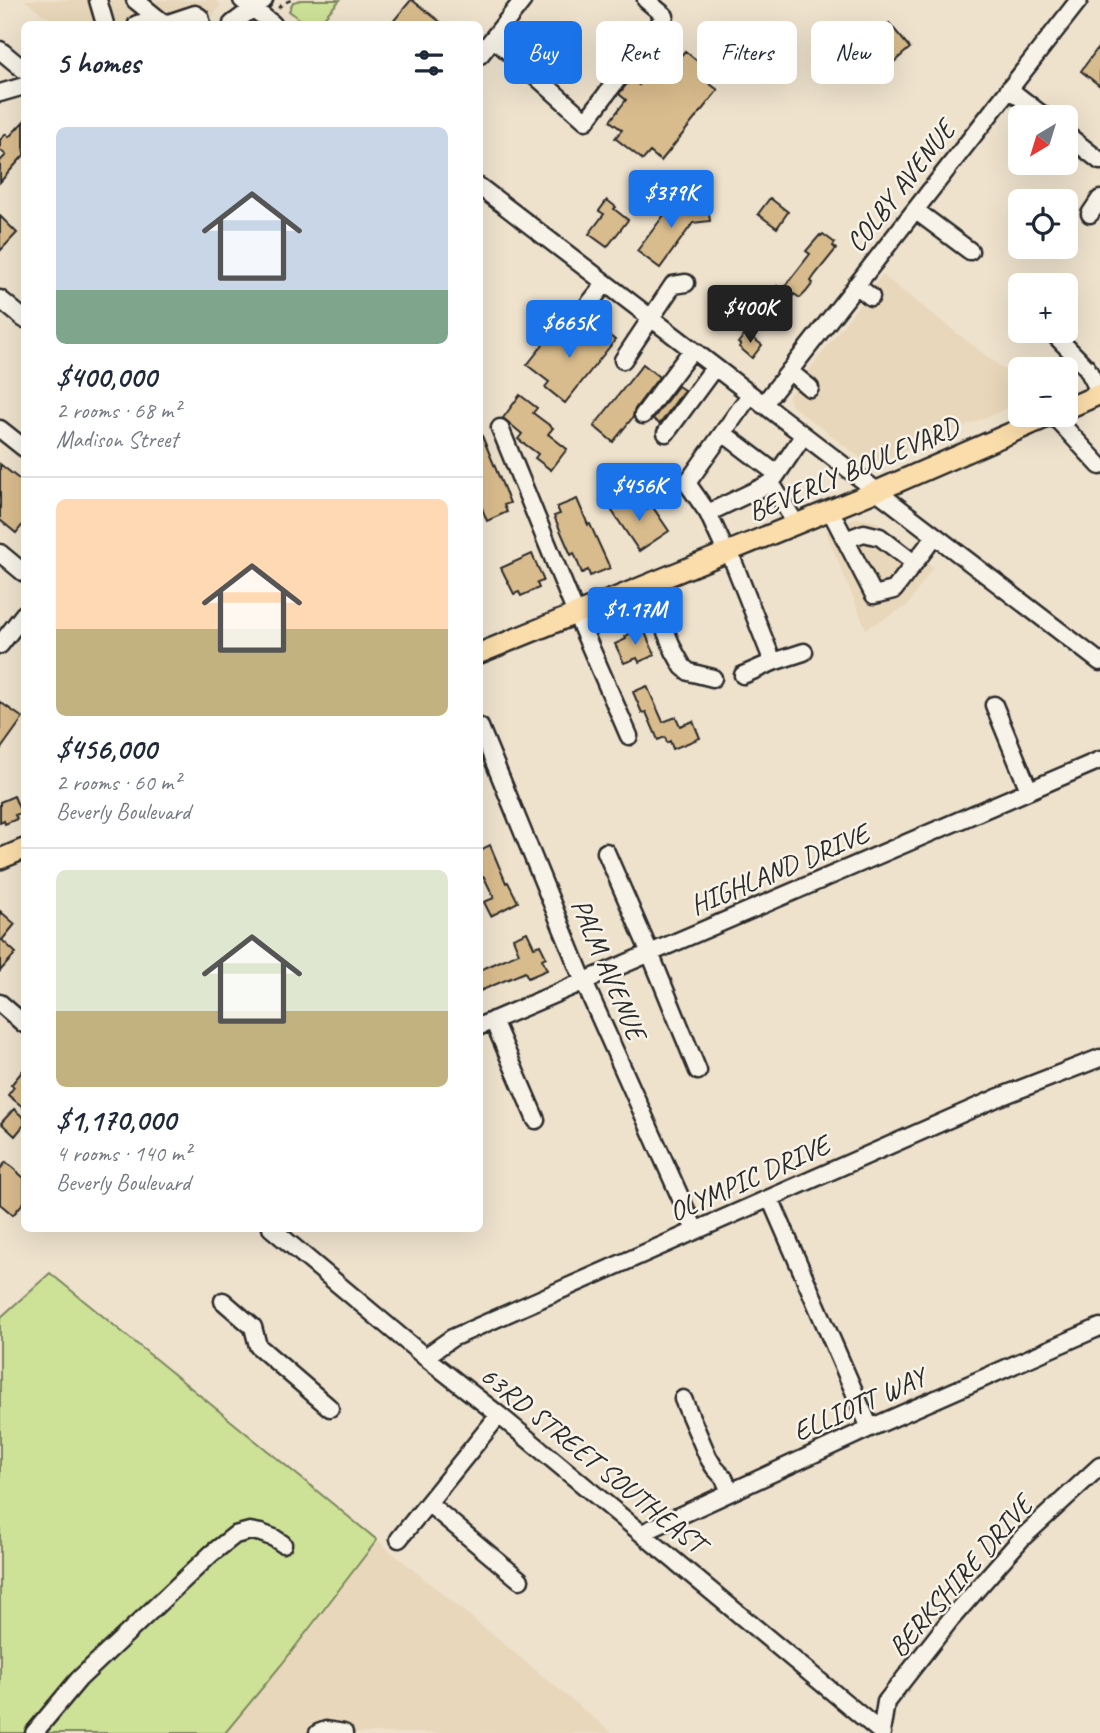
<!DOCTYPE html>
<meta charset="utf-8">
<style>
:root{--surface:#fff;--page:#f6f6f7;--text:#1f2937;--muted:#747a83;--line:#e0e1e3;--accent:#1a73e8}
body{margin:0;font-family:Caveat,sans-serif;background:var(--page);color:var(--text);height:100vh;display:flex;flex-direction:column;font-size:26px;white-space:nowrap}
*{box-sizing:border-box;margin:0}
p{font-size:23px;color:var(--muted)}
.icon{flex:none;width:38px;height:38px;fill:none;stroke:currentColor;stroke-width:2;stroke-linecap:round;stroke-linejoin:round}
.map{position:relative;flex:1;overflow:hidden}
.details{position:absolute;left:21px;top:21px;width:462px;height:1211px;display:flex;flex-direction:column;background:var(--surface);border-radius:10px;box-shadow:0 7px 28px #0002}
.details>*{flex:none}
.top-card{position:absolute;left:504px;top:21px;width:490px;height:63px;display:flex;gap:14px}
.needle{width:46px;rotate:218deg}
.buttons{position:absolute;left:1008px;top:105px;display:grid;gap:14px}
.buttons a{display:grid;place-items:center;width:70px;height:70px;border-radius:10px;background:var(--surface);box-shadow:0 7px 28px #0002;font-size:35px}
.price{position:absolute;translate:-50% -60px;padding:0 16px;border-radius:7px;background:var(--accent);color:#fff;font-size:23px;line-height:46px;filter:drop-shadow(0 2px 4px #0008)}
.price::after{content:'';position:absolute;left:50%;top:42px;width:21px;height:16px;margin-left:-10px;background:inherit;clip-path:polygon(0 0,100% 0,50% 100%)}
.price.on{background:#222;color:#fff}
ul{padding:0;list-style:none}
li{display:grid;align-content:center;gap:14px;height:371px;padding:0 35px}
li+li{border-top:2px solid var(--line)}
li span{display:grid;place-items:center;height:217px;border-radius:10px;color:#555}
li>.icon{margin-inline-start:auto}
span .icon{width:126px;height:126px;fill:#fffc;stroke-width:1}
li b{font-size:30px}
h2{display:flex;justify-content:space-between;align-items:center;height:84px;padding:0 35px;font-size:30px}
.pill{padding:0 24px;border-radius:10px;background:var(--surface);box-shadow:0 7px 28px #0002;font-size:24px;line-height:63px}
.pill.on{background:var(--accent);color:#fff}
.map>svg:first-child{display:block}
</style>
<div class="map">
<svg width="1100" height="1733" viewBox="0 0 1100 1733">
<rect width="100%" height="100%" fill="#eee2cd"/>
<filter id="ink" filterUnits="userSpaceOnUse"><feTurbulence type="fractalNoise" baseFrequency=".0143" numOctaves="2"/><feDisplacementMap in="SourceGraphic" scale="14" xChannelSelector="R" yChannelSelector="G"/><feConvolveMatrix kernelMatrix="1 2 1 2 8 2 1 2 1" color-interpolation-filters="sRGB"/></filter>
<g filter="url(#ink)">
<path fill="#e8d7ba" d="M24,0H215L221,5L209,20L190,24H56Z
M882,275L1020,382V403L873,464L866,462L792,406L789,396Z
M856,518L875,521L933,567L907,606L866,629L826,532Z
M377,1540L612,1733H225L282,1664Z"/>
<path fill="#cde297" stroke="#7c8661" stroke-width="2" d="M301,0H340L318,24H306L289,11L293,2Z
M50,1273L377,1540L282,1664L225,1733H0V1318Z"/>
<path fill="#d9bc8d" stroke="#2b2b2b" stroke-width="2" d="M411,0H412L443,24H391Z
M889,23L910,48L886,69L872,53L885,42L877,32Z
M1100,45V86L1081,71Z
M666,50L678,59L685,51L712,73L706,81L718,90L661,161L650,152L643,160L615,138L622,130L610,121L626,100L619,94L631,79L639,85Z
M24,121V155L0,182V161L6,155L0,150V140L6,134L9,137Z
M670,194L691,210L708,207L710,221L693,223L660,268L637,251L664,215L658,210Z
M770,198L788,212L777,228L758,214Z
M607,200L616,207L614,209L628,220L607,247L589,234L604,214L599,211Z
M0,216L17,233L0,251Z
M823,234L835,243L833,246L836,249L815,275L811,281L813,283L806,292L800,298L794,294L775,319L763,310L770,301L767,299L777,286L782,290L810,254L806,251L820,235L821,236Z
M596,325L615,340L565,403L545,387L549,382L527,365L557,327L579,345Z
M746,333L762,345L752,358L739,347L741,345L738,343Z
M643,364L659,377L635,409L633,417L613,442L594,426Z
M678,386L684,390L660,424L653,419Z
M520,395L537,408L533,413L553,428L548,434L567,449L551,470L535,458L538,454L518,439L522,434L503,418Z
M480,431L510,503L504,505L507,512L487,521L480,503Z
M0,464L24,483V523L16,533L0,520Z
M631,495L643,512L652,506L669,531L639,551L610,508Z
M577,499L588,525L590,524L610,568L590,576L588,570L582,573L574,553L571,555L554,516L560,514L557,507Z
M532,554L543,579V581L537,583L539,588L521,596L519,592L514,594L501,568Z
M643,628L655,655L639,662L637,658L624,663L615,644L626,639L625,636Z
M647,686L663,722L676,717L680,726L693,721L700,738L673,749L670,741L667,743L665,737L658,740L646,712L642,713L633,692Z
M0,702L23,718L0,750Z
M14,796L21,813L15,815L17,819L5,824L4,821L0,823V802Z
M490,845L506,883L508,882L518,902L491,916L484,902L494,898L484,877L480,878V850Z
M0,911L15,924L2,940L16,953L0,971Z
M527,932L534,947L540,945L546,957L542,959L547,970L528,978L525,972L480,991V970L519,953L513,938Z
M24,1069V1108L8,1095L14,1087L11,1085Z
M14,1109L24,1118V1125L15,1136L1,1123Z
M6,1162L24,1178V1202L13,1215L0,1204V1169Z"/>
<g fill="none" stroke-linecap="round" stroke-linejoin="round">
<defs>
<path id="minor" d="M98,0L105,24
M135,0L161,21L164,22L168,23L195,14L200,17L202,24
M242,0L273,24
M137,24L157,19
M232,24L264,0
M493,38L586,121L665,16L646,0
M0,50L24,70
M480,55L523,0
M1009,89L1045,117
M0,93L24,86
M1066,134L1100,161
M480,187L1100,662
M915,210L970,251
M1090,214L1100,199
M856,285L871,297
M0,299L24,319
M588,305L605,284
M1051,331L1087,368L1100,393
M623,360L673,285L686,283
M789,371L810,388
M763,405L1079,0
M643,415L692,350
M1053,415L1100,466
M500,428L576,614L629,736
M0,429L24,448
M666,433L714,368
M723,433L777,474
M830,510L874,595L894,590L935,536
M708,513L687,483L750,395
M796,524L771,483L803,436
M845,540L864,533L880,537L914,563
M729,551L773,662L743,675
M726,552L708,513L771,483
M0,553L24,573
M646,585L674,651L683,667L689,672L713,678
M0,645L24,614
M773,662L804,652
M994,705L1029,790
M480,727L584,982L695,1230
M606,852L650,953L698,1071
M0,1003L24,1024
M493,1020L536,1120
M480,1026L1100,760
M770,1198L870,1428
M271,1228L425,1357L499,1415L882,1733
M223,1301L253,1327L258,1346L330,1408
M425,1357L452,1338L997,1098L1100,1058
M683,1399L708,1457L714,1467L724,1478L730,1492
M428,1503L520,1580
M642,1533L870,1428L1100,1327
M399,1539L499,1415
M34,1733L79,1679L211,1554L235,1535L250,1531L261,1533L274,1538L283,1544
M318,1733L326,1730L344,1733
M881,1733L886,1702L950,1620L1022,1538L1100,1466"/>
<path id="major" d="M1066,409L1100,394
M480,653L877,491L1052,415
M0,859L24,849"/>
</defs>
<use href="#minor" stroke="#2b2b2b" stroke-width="21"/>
<use href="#major" stroke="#2b2b2b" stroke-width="24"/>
<path stroke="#2b2b2b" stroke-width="2.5" stroke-dasharray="5 5" stroke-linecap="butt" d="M278,8L284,3L291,0"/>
<use href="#minor" stroke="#f7f3e8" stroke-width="16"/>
<use href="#major" stroke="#fbddab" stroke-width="19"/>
</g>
</g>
<g text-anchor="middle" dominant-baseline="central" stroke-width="5" stroke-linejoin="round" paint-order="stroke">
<g font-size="28" fill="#2b2b2b" stroke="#f7f3e8">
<text transform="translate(900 186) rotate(-52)">COLBY AVENUE</text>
<text transform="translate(853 469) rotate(-23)">BEVERLY BOULEVARD</text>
<text transform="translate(779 869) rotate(-23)">HIGHLAND DRIVE</text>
<text transform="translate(609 969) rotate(67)">PALM AVENUE</text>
<text transform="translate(749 1178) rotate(-24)">OLYMPIC DRIVE</text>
<text transform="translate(859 1404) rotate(-24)">ELLIOTT WAY</text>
<text transform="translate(593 1459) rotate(39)">63RD STREET SOUTHEAST</text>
<text transform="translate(960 1576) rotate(-49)">BERKSHIRE DRIVE</text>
</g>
</g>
</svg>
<div class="buttons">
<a><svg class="needle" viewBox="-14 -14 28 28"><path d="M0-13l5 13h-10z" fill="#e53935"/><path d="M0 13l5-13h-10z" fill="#747a83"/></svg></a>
<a><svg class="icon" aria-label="locate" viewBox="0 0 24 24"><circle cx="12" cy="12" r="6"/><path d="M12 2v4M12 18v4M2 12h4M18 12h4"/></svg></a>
<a>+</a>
<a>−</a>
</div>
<b class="price" style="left:671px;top:230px">$379K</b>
<b class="price on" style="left:750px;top:345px">$400K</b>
<b class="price" style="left:569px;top:360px">$665K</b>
<b class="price" style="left:639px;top:523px">$456K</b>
<b class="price" style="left:635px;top:647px">$1.17M</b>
<div class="top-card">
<a class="pill on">Buy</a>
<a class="pill">Rent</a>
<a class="pill">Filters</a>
<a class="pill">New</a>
</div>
<section class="details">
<h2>5 homes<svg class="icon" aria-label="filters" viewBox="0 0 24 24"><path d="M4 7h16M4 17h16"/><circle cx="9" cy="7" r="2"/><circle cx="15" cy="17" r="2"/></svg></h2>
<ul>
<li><span style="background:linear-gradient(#c9d6e8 75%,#7fa58c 0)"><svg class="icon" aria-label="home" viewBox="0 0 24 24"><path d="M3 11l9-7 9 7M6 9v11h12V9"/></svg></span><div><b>$400,000</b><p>2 rooms · 68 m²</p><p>Madison Street</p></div></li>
<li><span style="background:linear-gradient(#ffd9b3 60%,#c2b280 0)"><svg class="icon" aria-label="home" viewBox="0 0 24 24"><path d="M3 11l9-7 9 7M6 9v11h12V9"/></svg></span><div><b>$456,000</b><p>2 rooms · 60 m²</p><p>Beverly Boulevard</p></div></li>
<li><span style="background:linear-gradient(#dfe7d0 65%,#c2b280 0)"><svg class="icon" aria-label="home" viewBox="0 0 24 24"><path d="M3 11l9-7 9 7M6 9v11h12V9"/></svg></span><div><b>$1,170,000</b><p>4 rooms · 140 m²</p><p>Beverly Boulevard</p></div></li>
</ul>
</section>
</div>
